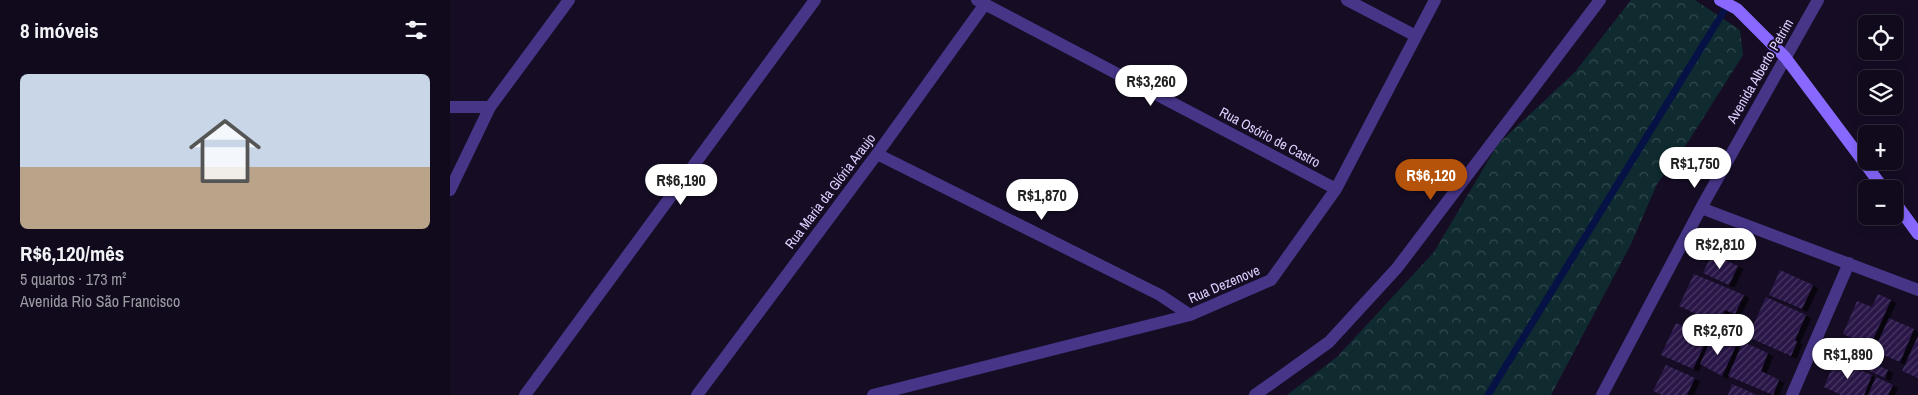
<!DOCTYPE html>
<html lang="pt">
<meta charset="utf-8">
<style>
:root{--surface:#100a1c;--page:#1e1829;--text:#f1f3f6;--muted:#9c9aa3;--line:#302b3b;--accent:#b45309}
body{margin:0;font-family:"Archivo Narrow",sans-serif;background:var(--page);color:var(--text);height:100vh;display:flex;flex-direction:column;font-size:19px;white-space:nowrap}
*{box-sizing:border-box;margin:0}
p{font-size:16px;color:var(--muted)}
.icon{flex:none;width:28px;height:28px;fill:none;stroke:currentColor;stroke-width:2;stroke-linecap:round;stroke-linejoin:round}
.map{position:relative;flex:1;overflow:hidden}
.sheet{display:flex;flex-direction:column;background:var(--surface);width:450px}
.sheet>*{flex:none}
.buttons{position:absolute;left:1408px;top:15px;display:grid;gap:10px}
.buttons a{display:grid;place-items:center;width:45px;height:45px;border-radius:8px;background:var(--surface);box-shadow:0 2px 12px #0003,0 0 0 1px var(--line);font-size:25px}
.price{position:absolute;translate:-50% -42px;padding:0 11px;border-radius:18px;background:#fff;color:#222;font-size:16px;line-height:32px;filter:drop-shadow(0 1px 2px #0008)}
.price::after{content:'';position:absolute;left:50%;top:30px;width:15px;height:11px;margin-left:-8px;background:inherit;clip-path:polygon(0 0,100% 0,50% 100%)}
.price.on{background:var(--accent);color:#fff}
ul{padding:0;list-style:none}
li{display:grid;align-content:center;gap:10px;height:265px;padding:0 20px}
li span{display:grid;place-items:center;height:155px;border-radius:8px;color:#555}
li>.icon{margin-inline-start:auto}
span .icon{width:90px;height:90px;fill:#fffc;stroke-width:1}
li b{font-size:21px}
h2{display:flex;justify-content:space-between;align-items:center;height:60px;padding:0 20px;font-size:21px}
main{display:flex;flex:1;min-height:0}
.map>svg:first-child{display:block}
</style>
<main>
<section class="sheet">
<h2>8 imóveis<svg class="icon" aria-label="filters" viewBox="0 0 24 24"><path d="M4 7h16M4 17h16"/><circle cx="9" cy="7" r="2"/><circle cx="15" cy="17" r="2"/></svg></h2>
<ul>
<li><span style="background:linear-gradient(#c9d6e8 60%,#b9a48a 0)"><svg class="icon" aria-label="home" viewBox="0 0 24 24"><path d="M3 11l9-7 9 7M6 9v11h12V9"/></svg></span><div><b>R$6,120/mês</b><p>5 quartos · 173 m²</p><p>Avenida Rio São Francisco</p></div></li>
</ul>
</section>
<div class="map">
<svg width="1468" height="395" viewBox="0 0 1468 395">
<defs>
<pattern id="forest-crowns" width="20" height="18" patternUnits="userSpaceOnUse" patternTransform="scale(1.25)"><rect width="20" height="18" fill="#0f2b30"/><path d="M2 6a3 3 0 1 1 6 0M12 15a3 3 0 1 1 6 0" fill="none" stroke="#32494f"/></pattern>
<pattern id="building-hatch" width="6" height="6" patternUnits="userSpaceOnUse" patternTransform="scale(1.25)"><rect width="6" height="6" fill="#2a1848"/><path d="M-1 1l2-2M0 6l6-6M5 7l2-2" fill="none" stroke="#483963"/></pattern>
<filter id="shadow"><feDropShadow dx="5.5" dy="3" stdDeviation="0" flood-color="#0009"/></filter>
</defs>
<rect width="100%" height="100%" fill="#160d25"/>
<path fill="url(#forest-crowns)" d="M1181,0H1245L1290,30L1293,55L1238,142L1207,184L1181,244L1101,395H837L887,357L984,252L1048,144L1125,72Z"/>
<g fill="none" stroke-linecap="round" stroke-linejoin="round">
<path stroke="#061145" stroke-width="7" d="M1038,395L1277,6"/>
</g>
<path fill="url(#building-hatch)" filter="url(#shadow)" d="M1262,254L1288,266L1279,285L1253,273Z
M1330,270L1363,285L1352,309L1319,295Z
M1244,274L1294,295L1285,314L1275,310L1268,324L1229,306Z
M1428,294L1441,300L1420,346L1393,334L1407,301L1422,307Z
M1316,297L1356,315L1345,340L1347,342L1341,356L1298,337Z
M1439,318L1464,329L1450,362L1424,351Z
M1226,323L1258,337L1243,369L1211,355Z
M1263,336L1286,346L1272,376L1250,364Z
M1468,336V378L1452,371Z
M1386,338L1418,351L1411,367L1379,353Z
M1293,342L1318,353L1311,371L1329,380L1323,395L1278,376Z
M1386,359L1422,375L1414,395H1391L1374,387Z
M1418,361L1438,370L1435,378L1414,369Z
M1216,365L1245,378L1237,395H1212L1203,391Z
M1426,377L1443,385L1438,395H1418Z
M1282,384L1307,395H1278Z"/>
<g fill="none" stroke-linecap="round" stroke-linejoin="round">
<path stroke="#473588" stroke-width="12" d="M527,0L886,189
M897,0L966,36
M0,107H40
M427,154L710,295L740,315
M0,190L40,107L119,0
M1251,208L1468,290
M75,395L365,0
M247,395L427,154L535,4
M423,395L740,315L821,280L886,189L985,0
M805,395L879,342L947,268L1150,0
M1152,395L1251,208L1368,0
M1342,395L1399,263"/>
<path stroke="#8868ff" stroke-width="12" d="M1270,0L1287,9L1335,57L1434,189
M1444,201L1468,234"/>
</g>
<g text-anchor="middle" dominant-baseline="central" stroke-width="4" stroke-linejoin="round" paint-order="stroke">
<g font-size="14" fill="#dfd1ff" stroke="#160d25">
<text transform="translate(1310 71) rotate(-60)">Avenida Alberto Petrim</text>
<text transform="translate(820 137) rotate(28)">Rua Osório de Castro</text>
<text transform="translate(380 191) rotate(-53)">Rua Maria da Glória Araujo</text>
<text transform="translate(774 284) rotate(-23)">Rua Dezenove</text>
</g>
</g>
</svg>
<div class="buttons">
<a><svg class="icon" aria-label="locate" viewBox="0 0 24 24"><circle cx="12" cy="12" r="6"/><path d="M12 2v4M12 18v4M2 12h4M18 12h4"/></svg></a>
<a><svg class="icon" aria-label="layers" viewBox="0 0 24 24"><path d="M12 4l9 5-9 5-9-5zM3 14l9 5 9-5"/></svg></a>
<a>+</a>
<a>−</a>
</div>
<b class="price" style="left:701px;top:107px">R$3,260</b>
<b class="price" style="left:1245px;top:189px">R$1,750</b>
<b class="price on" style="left:981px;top:201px">R$6,120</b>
<b class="price" style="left:231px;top:206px">R$6,190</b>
<b class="price" style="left:592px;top:221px">R$1,870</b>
<b class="price" style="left:1270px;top:270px">R$2,810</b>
<b class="price" style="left:1268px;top:356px">R$2,670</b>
<b class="price" style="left:1398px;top:380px">R$1,890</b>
</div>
</main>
